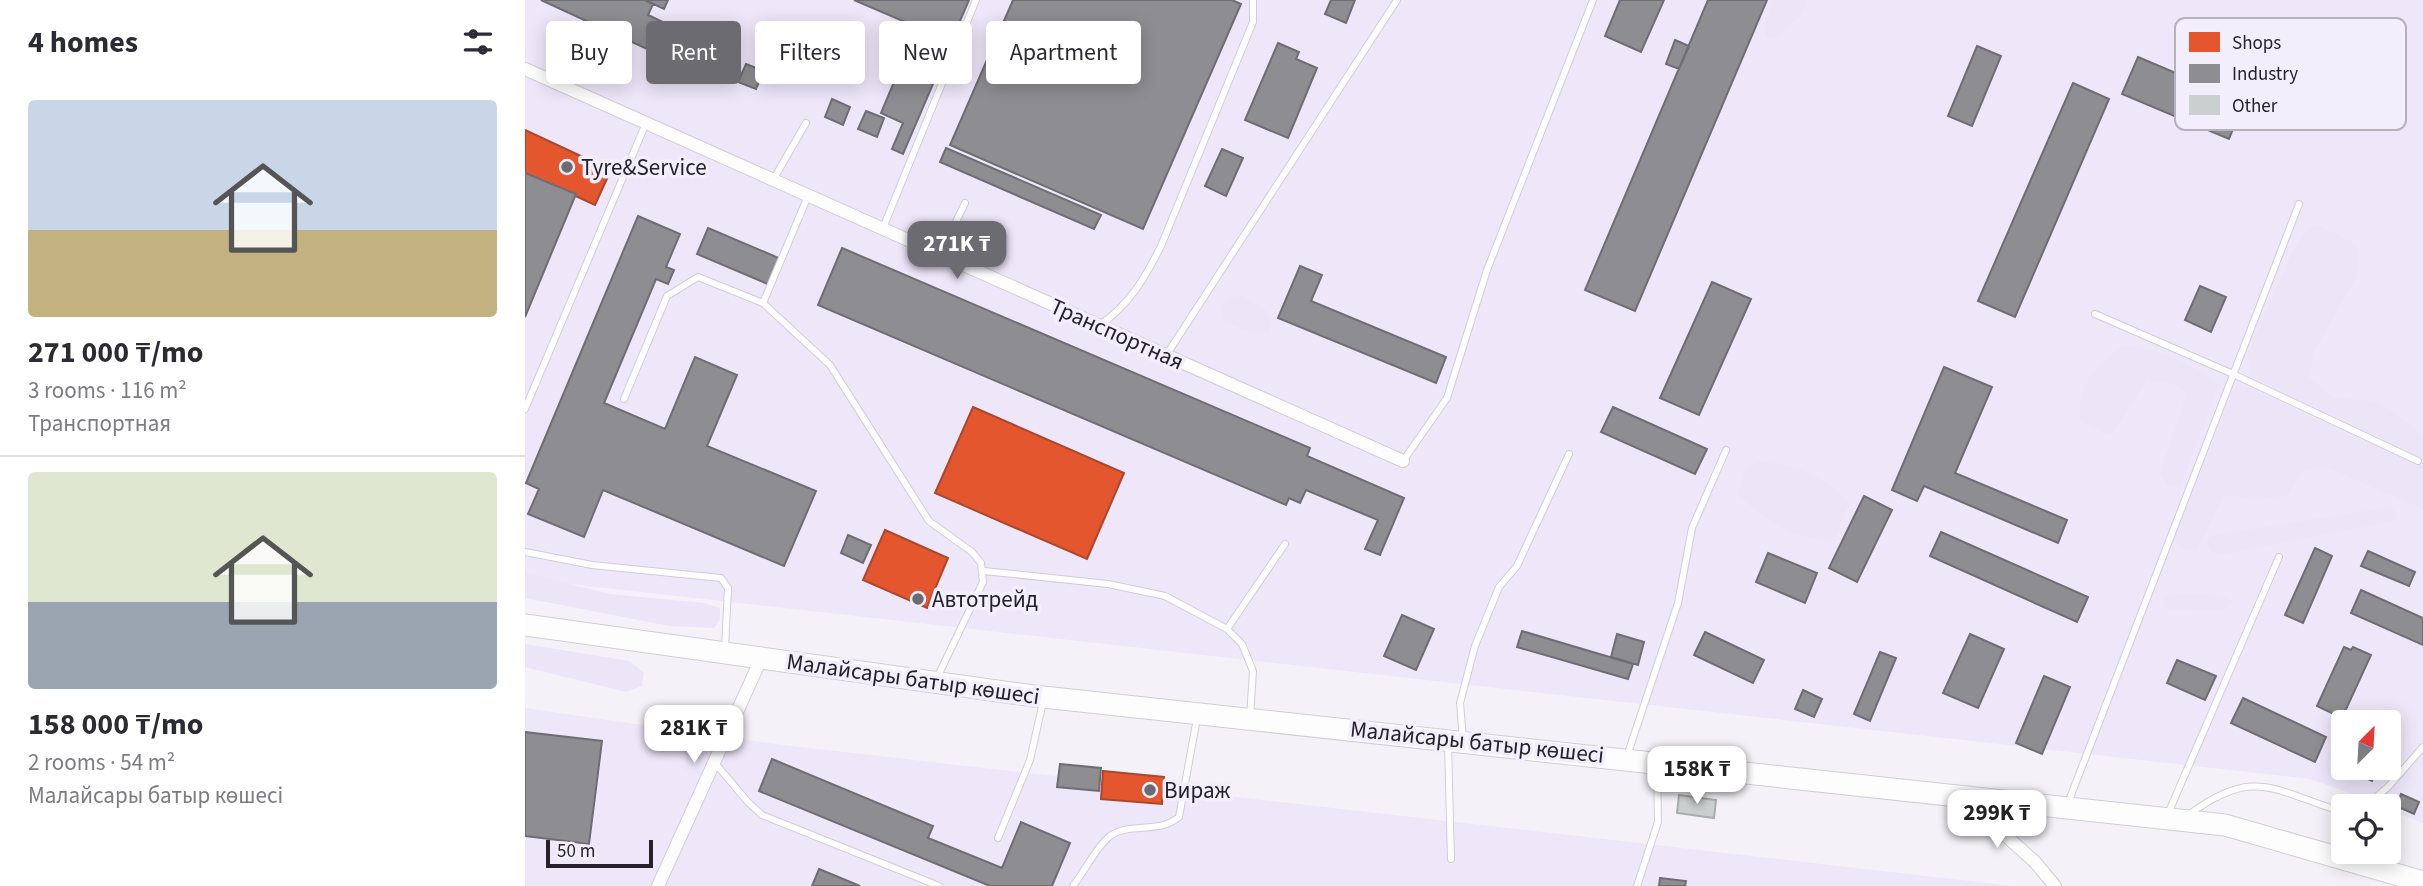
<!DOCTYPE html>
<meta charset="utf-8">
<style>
:root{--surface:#fff;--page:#f7f7f7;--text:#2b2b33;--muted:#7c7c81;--line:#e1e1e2;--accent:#6d6b72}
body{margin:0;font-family:"Source Sans 3",sans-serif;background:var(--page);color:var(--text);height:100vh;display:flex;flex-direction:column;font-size:26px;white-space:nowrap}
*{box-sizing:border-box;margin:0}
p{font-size:23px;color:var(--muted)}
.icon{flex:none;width:38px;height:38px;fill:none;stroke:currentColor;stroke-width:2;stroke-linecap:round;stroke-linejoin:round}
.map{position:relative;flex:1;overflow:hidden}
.panel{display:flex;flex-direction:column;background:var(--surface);width:525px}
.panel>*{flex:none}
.banner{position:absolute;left:21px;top:21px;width:665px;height:63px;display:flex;gap:14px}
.needle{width:46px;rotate:24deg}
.controls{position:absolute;left:1806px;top:710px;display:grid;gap:14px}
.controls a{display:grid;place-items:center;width:70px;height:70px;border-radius:7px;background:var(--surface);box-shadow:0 4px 18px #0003;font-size:35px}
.scale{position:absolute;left:21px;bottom:18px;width:107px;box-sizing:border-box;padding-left:7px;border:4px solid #25222a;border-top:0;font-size:19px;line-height:24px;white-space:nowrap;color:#25222a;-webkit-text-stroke:5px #f3eefc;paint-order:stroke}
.price{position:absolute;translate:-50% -60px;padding:0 16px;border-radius:14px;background:#fff;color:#222;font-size:23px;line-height:46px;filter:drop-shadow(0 2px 4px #0008)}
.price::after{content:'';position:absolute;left:50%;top:42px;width:21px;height:16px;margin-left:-10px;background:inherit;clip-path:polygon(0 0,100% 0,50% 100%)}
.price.active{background:var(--accent);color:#fff}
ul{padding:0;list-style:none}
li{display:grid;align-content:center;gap:14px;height:371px;padding:0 28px}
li+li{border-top:2px solid var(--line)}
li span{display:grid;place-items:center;height:217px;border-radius:7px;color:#555}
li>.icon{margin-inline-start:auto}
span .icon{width:126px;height:126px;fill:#fffc;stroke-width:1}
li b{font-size:30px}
h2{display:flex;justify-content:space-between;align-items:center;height:84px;padding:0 28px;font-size:30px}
.chip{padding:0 24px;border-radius:7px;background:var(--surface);box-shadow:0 4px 18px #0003;font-size:24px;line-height:63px}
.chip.active{background:var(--accent);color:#fff}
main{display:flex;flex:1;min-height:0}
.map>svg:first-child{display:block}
</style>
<main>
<section class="panel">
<h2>4 homes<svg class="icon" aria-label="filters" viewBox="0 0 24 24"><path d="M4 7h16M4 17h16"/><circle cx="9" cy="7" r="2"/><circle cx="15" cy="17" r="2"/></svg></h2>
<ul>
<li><span style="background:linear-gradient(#c9d6e8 60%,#c2b280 0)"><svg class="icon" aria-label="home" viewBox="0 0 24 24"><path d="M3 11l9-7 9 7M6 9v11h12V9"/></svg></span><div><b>271 000 ₸/mo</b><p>3 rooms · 116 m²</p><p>Транспортная</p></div></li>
<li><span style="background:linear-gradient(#dfe7d0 60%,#9aa5b1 0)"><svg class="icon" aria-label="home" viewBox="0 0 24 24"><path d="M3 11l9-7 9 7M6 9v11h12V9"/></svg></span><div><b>158 000 ₸/mo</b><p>2 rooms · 54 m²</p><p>Малайсары батыр көшесі</p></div></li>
</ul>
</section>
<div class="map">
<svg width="1898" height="886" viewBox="0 0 1898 886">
<rect width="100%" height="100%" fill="#f4f2f8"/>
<path fill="#eee7fa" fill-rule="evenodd" d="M0,0H1898V823L1864,810V807L1785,779L0,579ZM1818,723H1864V768H1818Z
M0,708L250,744L1489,886H0Z"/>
<path fill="#ece5f8" d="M1248,0H1281L1278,13L1251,39L1241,36L1239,25Z
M1793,225L1824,240L1834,250L1832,276L1790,350L1784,378L1808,397L1855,402L1898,435V509L1803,468L1778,470L1763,495L1733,500L1699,495L1672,551L1657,549L1650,542L1656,522L1710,386L1725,388L1833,440V428L1726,377L1723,353L1767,252L1782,230Z
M717,296L741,310L747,323L744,332L726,333L698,321L695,307L702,298Z
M1598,345C1623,346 1677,366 1694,385L1655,487L1642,486L1635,473L1662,393L1646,383L1622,380L1586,435L1555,421C1554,380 1568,370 1598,345Z
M1236,461C1270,466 1302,475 1324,503L1310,541C1269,540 1242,522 1213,495L1220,468Z
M1866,507L1872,514L1870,521L1694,555L1686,552L1681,542L1687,535Z
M0,573L85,594L179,603L195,608V619L189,628L144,626L0,598Z
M1671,594L1697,596L1707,601L1699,611L1640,609L1638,596Z
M0,644L105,661L119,673L117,686L101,692L0,667Z"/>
<path fill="#e4572e" stroke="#ab472d" stroke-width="2" d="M0,130L86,170L70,205L0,173Z
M448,407L599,473L562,559L410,493Z
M360,530L423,558L402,608L338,580Z
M578,771L639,777L637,804L576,799Z"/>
<path fill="#8d8d92" stroke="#6e6d73" stroke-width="2" d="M16,0H120L128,4L123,15L161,33L148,61Z
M120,0H143L139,9Z
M329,0H444L378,154L367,149L378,123L356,113L392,27Z
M488,0H707L716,4L618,229L425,145Z
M806,0H830L821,23L800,14Z
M1095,0H1139L1116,52L1080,36Z
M1183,0H1242L1110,311L1060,290Z
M1150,40L1164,46L1154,69L1141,64Z
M753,43L774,52L771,59L792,68L763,138L720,120Z
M178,44L197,52L189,70L171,62Z
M1452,46L1476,56L1447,126L1423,116Z
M1613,57L1719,102L1704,139L1597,94Z
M221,64L239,71L231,89L213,82Z
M1548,83L1584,99L1490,317L1453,301Z
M307,99L325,107L318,125L300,117Z
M341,111L359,118L352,137L333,129Z
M421,148L576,215L569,229L415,162Z
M697,149L718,158L701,196L680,186Z
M0,173L51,194L0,317Z
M113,216L155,234L141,267L149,270L143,284L131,279L79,403L140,429L170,357L212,375L182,446L291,491L259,566L78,490L59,537L3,514L14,489L1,483Z
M183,228L256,259L245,285L172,254Z
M317,248L785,448L782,456L879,498L855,555L840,549L853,520L781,490L775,503L764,498L761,505L293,305Z
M775,266L797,275L786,301L921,357L911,383L753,318Z
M1187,282L1226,299L1174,415L1135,398Z
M1675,286L1701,297L1686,332L1660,320Z
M1419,367L1467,387L1430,473L1542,520L1533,543L1399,486L1392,501L1367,490Z
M1088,407L1182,449L1170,474L1076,432Z
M1339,496L1367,510L1332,582L1304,568Z
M1416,532L1563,597L1552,622L1405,556Z
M323,535L346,545L338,563L316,553Z
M1790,548L1807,556L1778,623L1760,615Z
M1843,551L1890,572L1884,586L1836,566Z
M1243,553L1292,573L1280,603L1231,582Z
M1836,590L1898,618V645L1826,613Z
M877,615L909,629L891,670L859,656Z
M997,631L1108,664L1103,679L992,647Z
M1180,632L1239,660L1228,683L1169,655Z
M1092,634L1119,642L1113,665L1086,657Z
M1445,634L1479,649L1453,708L1418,693Z
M1819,647L1826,650L1828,647L1846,655L1817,718L1792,706Z
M1355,652L1371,658L1345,721L1329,714Z
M1652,660L1691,676L1680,700L1642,683Z
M1519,676L1545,687L1517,754L1491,743Z
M1278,690L1297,699L1289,717L1270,709Z
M1718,698L1801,737L1790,762L1706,723Z
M0,732L77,741L64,844L0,836Z
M247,759L408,826L403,838L477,868L496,822L545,843L527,886H465L234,791Z
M535,764L576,768L574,791L532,787Z
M1840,768L1850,773L1847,781L1836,776Z
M1876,794L1894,802L1889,814L1871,806Z
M294,869L335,886H287Z
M1135,878L1161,881L1160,886H1134Z"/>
<path fill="#cbcfcf" stroke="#a9adad" stroke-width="2" d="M1154,795L1191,800L1189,818L1152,813Z"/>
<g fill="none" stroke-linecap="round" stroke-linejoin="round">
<defs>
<path id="service" d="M248,180L281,123
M358,228L451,0
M415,255L440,203
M238,303L305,365L404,521L447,552L456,563L458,582L411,680
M1570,314L1708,374L1893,461
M575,325C605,304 620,278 636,246L728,22V0
M642,354L872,0
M99,399L142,296L173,277L238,303L283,196
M0,409L121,123
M878,461L922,398L962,270L1068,0
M0,552L67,565L196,578L203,588L200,648
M459,571L583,584L640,596L702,629L717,644L728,671L725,717
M702,629L760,544
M938,739L935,703L950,646L974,587L992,566L1044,454
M923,745L926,859
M1102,756L1153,603L1167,528L1201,450
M189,762L223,802L237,815L414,886
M1543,803L1774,204
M1839,807L1863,787L1898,747
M1642,816L1754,557
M1662,816C1730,765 1748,791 1818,812
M473,838L505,760L518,702
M548,886C559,872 571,847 585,836C605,822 634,834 654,817L672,718
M1112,886L1133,822L1132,767"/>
<path id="minor" d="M0,69L878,461
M1439,798L1510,862L1530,886
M133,886L236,659"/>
<path id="trunk" d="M0,625L509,696L1700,825L1898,882"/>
</defs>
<use href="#service" stroke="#d0cdd4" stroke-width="8"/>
<use href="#minor" stroke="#d0cdd4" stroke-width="14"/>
<use href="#trunk" stroke="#d0cdd4" stroke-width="23"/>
<use href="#service" stroke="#fdfdfe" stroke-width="6"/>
<use href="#minor" stroke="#fdfdfe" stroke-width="12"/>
<use href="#trunk" stroke="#fdfdfe" stroke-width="21"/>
</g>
<g fill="#6d6b72" stroke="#f3eefc" stroke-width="2.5">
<circle cx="42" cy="167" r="7"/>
<circle cx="393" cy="599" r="7"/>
<circle cx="625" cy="790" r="7"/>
</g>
<g text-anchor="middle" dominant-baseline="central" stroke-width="7" stroke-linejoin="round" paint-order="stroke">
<g font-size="23" fill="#25222a" stroke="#f3eefc" text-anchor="start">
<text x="56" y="167">Tyre&amp;Service</text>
<text x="407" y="599">Автотрейд</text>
<text x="639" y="790">Вираж</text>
</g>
<g font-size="23" fill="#25222a" stroke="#f3eefc">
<text transform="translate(592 334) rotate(24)">Транспортная</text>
<text transform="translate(388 679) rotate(8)">Малайсары батыр көшесі</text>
<text transform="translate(952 742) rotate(6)">Малайсары батыр көшесі</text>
</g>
</g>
<rect x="1650" y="18" width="231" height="112" rx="10" fill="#f3eefc" stroke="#b5b1bd" stroke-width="2"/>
<rect x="1664" y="32" width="31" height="20" fill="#e4572e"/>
<rect x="1664" y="64" width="31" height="19" fill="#8d8d92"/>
<rect x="1664" y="95" width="31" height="20" fill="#cbcfcf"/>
<g font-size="19" fill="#25222a">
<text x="1707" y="49">Shops</text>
<text x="1707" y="80">Industry</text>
<text x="1707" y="112">Other</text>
</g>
</svg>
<div class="controls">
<a><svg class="needle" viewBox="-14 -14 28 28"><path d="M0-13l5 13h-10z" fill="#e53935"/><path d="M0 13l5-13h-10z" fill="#7c7c81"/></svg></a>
<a><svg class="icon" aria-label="locate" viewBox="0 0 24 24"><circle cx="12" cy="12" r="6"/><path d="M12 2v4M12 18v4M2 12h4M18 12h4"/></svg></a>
</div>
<div class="scale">50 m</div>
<b class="price active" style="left:432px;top:281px">271K ₸</b>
<b class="price" style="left:169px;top:765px">281K ₸</b>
<b class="price" style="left:1172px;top:806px">158K ₸</b>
<b class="price" style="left:1472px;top:850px">299K ₸</b>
<div class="banner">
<a class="chip">Buy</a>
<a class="chip active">Rent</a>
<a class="chip">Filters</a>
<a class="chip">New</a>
<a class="chip">Apartment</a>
</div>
</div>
</main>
